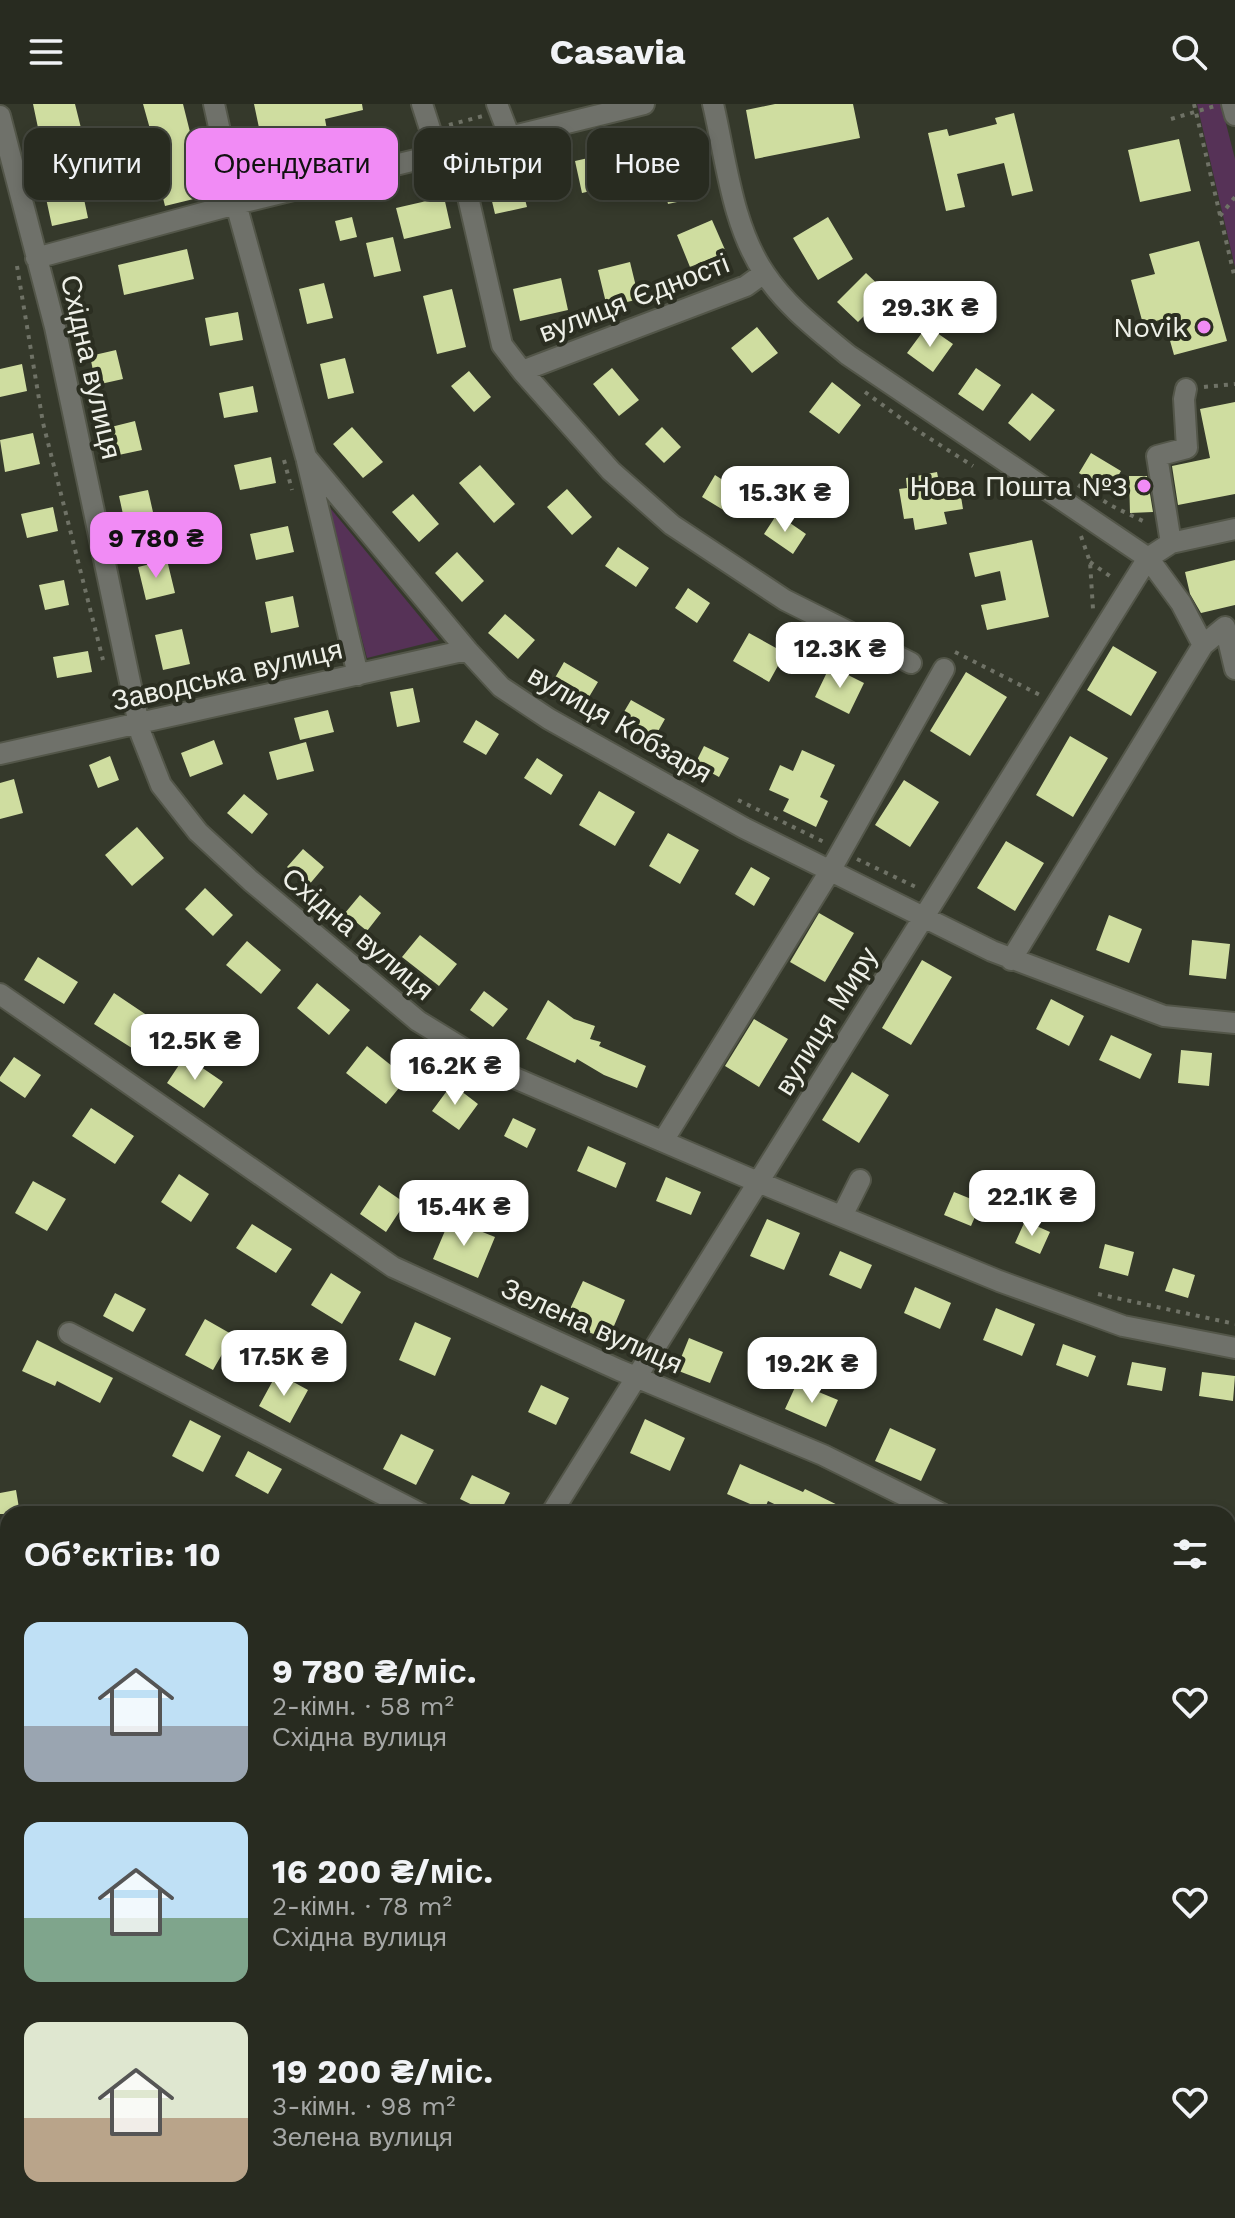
<!DOCTYPE html>
<html lang="uk">
<meta charset="utf-8">
<style>
:root{--surface:#282b20;--page:#34372d;--text:#f1f3f6;--muted:#a5a7a5;--line:#44473e;--accent:#f18bf5}
body{margin:0;font-family:"Work Sans",sans-serif;background:var(--page);color:var(--text);height:100vh;display:flex;flex-direction:column;font-size:30px;white-space:nowrap}
*{box-sizing:border-box;margin:0}
p{font-size:26px;color:var(--muted)}
.icon{flex:none;width:44px;height:44px;fill:none;stroke:currentColor;stroke-width:2;stroke-linecap:round;stroke-linejoin:round}
.map{position:relative;flex:1;overflow:hidden}
.drawer{position:absolute;left:0px;top:1402px;width:1236px;height:712px;display:flex;flex-direction:column;background:var(--surface);border-radius:24px 24px 0 0;box-shadow:0 4px 12px #0003,0 0 0 2px var(--line)}
.drawer>*{flex:none}
.top-card{position:absolute;left:24px;top:24px;width:800px;height:72px;display:flex;gap:16px}
.price{position:absolute;translate:-50% -68px;padding:0 18px;border-radius:16px;background:#fff;color:#222;font-size:26px;line-height:52px;filter:drop-shadow(0 2px 4px #0008)}
.price::after{content:'';position:absolute;left:50%;top:48px;width:24px;height:18px;margin-left:-12px;background:inherit;clip-path:polygon(0 0,100% 0,50% 100%)}
.price.current{background:var(--accent);color:#111}
ul{padding:0;list-style:none}
li{display:flex;align-items:center;gap:24px;height:200px;padding:0 24px}
li span{display:grid;place-items:center;flex:none;width:224px;height:160px;border-radius:16px;color:#555}
li>.icon{margin-inline-start:auto}
span .icon{width:96px;height:96px;fill:#fffc;stroke-width:1}
li b{font-size:34px}
h2{display:flex;justify-content:space-between;align-items:center;height:96px;padding:0 24px;font-size:34px}
.pill{padding:0 28px;border-radius:16px;background:var(--surface);box-shadow:0 4px 12px #0003,0 0 0 2px var(--line);font-size:28px;line-height:72px}
.pill.current{background:var(--accent);color:#111}
header{display:flex;justify-content:space-between;align-items:center;height:104px;padding:0 24px;background:var(--surface);font-size:36px;font-weight:700}
.map>svg:first-child{display:block}
</style>
<header><svg class="icon" aria-label="menu" viewBox="0 0 24 24"><path d="M4 6h16M4 12h16M4 18h16"/></svg>Casavia<svg class="icon" aria-label="search" viewBox="0 0 24 24"><circle cx="10" cy="10" r="6"/><path d="M15 15l6 6"/></svg></header>
<div class="map">
<svg width="1235" height="2114" viewBox="0 0 1235 2114">
<rect width="100%" height="100%" fill="#35392b"/>
<path fill="#3a3f2a" d="M1235,1880V2017L1228,2013V1893Z"/>
<path fill="#563257" d="M1197,0H1221L1235,55V163Z
M326,399L439,536L367,554Z"/>
<path fill="#cfdda0" d="M33,0H75L82,28L41,38Z
M143,0H183L206,92L165,102L146,26L150,25Z
M254,0H362L363,6L325,15L327,26L262,38Z
M775,0H853L860,34L755,55L746,6Z
M1014,9L1033,87L1012,92L1004,59L957,70L965,103L946,107L928,29L947,25L949,32L997,20L995,14Z
M688,25L704,92L668,100L652,33Z
M1179,35L1191,87L1140,98L1128,46Z
M606,50L613,82L582,89L575,57Z
M517,64L527,103L495,110L486,72Z
M80,76L88,114L52,122L44,85Z
M444,93L451,124L404,135L396,104Z
M352,113L357,133L340,137L335,117Z
M828,113L853,155L818,176L793,134Z
M712,116L726,148L690,163L677,131Z
M393,133L401,167L374,173L366,139Z
M1199,137L1227,237L1174,251L1164,215L1143,220L1131,176L1155,170L1149,150Z
M187,145L194,175L124,191L118,161Z
M630,158L639,195L607,203L598,166Z
M866,169L887,189L858,218L837,198Z
M561,174L568,206L520,217L513,185Z
M324,179L333,214L307,220L299,185Z
M452,185L466,243L437,250L423,192Z
M238,208L243,236L210,242L205,214Z
M927,222L953,240L933,268L907,249Z
M757,223L778,249L752,269L731,244Z
M116,246L123,275L96,281L90,252Z
M345,254L354,289L328,295L320,260Z
M22,260L27,287L0,293V265Z
M612,264L639,296L619,312L593,280Z
M976,264L1001,281L983,307L958,290Z
M469,267L491,293L474,308L451,282Z
M832,278L861,301L839,330L809,308Z
M253,282L258,308L224,314L219,289Z
M1032,289L1055,306L1030,337L1008,319Z
M1235,298V390L1178,401L1172,362L1210,354L1200,305Z
M135,317L142,346L114,352L107,324Z
M352,323L383,358L363,374L333,340Z
M662,323L681,343L664,359L645,340Z
M33,329L40,360L5,368L0,336Z
M1091,349L1121,367L1109,387L1079,369Z
M271,353L276,379L240,386L234,361Z
M480,361L515,400L494,419L459,379Z
M937,368L939,378L953,376L959,380L963,405L944,408L947,420L915,426L913,414L904,415L899,385L907,384L906,374Z
M715,371L738,386L725,407L702,393Z
M1129,372H1147L1153,408L1130,409Z
M567,385L592,413L572,431L547,403Z
M148,386L155,417L126,424L119,392Z
M413,390L439,420L419,438L392,408Z
M53,403L58,427L27,434L21,410Z
M777,410L806,430L793,450L764,430Z
M288,422L294,448L256,456L250,430Z
M1032,436L1049,513L987,526L981,501L1006,496L1000,467L975,473L969,449Z
M618,443L649,464L636,483L605,462Z
M457,448L484,477L462,498L435,469Z
M167,456L175,489L146,496L138,463Z
M1235,456V501L1201,509L1190,490L1185,468Z
M64,476L69,501L45,506L39,481Z
M688,484L710,499L697,519L675,504Z
M293,492L299,523L271,529L265,498Z
M505,510L535,536L518,555L488,529Z
M182,525L190,560L163,566L155,531Z
M749,529L785,549L769,578L733,557Z
M1113,542L1157,568L1131,612L1087,586Z
M88,547L92,568L57,574L53,553Z
M564,558L598,578L586,598L552,579Z
M830,562L864,579L849,610L815,593Z
M966,568L1007,593L970,652L930,627Z
M413,584L420,618L397,623L390,588Z
M631,596L665,615L652,638L618,618Z
M328,606L334,628L300,636L294,614Z
M476,616L499,630L486,651L463,638Z
M1070,632L1108,654L1073,713L1036,691Z
M214,636L223,660L190,673L181,649Z
M306,638L314,667L277,676L269,648Z
M704,642L729,654L719,673L695,660Z
M802,646L835,661L820,693L828,697L816,723L783,707L789,695L769,686L780,661L793,667Z
M110,652L119,676L98,684L89,661Z
M537,654L563,671L551,691L524,674Z
M14,675L23,709L0,715V679Z
M904,676L939,698L910,743L875,721Z
M599,687L635,708L615,742L579,721Z
M244,690L268,710L252,730L227,709Z
M137,723L164,754L132,782L105,751Z
M668,729L699,746L680,780L649,762Z
M1006,737L1044,759L1015,807L977,784Z
M303,745L324,763L308,782L287,763Z
M751,763L770,774L754,802L735,790Z
M205,784L233,811L213,832L185,805Z
M360,791L381,809L367,827L345,809Z
M819,809L854,829L825,878L790,858Z
M1109,811L1142,825L1129,859L1096,846Z
M420,831L457,860L439,882L402,853Z
M1192,836L1230,840L1226,875L1189,871Z
M247,837L281,866L261,890L226,861Z
M38,853L78,878L64,900L24,876Z
M922,856L952,873L911,941L882,924Z
M317,879L350,906L329,931L297,904Z
M484,887L508,905L493,923L470,906Z
M114,889L154,916L135,946L94,920Z
M1051,895L1084,912L1069,942L1036,925Z
M548,896L574,915L595,922L590,935L601,938L599,942L646,962L637,984L604,971L577,955L575,959L526,935Z
M754,915L788,935L759,983L725,962Z
M1111,931L1152,950L1140,975L1099,956Z
M367,942L407,974L386,1000L346,969Z
M1181,946L1212,949L1209,982L1178,979Z
M185,952L223,978L204,1004L167,979Z
M14,953L41,971L25,994L0,977V973Z
M852,968L889,991L859,1039L822,1016Z
M452,980L478,1000L459,1026L432,1007Z
M91,1004L134,1032L115,1060L72,1032Z
M513,1014L536,1025L527,1044L504,1032Z
M588,1042L626,1059L616,1084L577,1067Z
M179,1070L209,1090L191,1118L161,1098Z
M666,1073L701,1088L691,1111L656,1097Z
M33,1077L66,1095L47,1127L15,1109Z
M379,1081L405,1099L386,1128L360,1110Z
M954,1088L981,1099L971,1122L944,1111Z
M450,1115L495,1133L478,1174L433,1155Z
M767,1115L800,1129L784,1166L750,1152Z
M1025,1117L1050,1128L1040,1150L1015,1139Z
M252,1120L292,1145L276,1169L236,1144Z
M1105,1140L1134,1148L1128,1172L1099,1164Z
M840,1147L872,1161L861,1185L829,1171Z
M1173,1164L1195,1171L1188,1194L1165,1187Z
M331,1169L361,1188L342,1220L311,1201Z
M583,1177L625,1196L608,1236L586,1227L590,1217L569,1207Z
M915,1183L951,1199L940,1225L904,1209Z
M115,1189L146,1205L133,1228L103,1212Z
M996,1204L1035,1220L1022,1252L983,1236Z
M205,1215L233,1231L213,1266L185,1251Z
M415,1218L451,1234L435,1272L399,1256Z
M689,1234L723,1248L710,1279L676,1266Z
M37,1236L113,1274L100,1299L57,1277L55,1282L22,1267Z
M1063,1240L1096,1252L1088,1273L1056,1261Z
M1132,1258L1166,1264L1162,1287L1127,1281Z
M1202,1268L1235,1272L1233,1297L1199,1292Z
M277,1269L308,1286L290,1319L259,1302Z
M797,1279L838,1296L826,1323L785,1305Z
M541,1281L569,1294L556,1321L528,1308Z
M645,1315L685,1334L670,1367L630,1349Z
M190,1316L221,1332L203,1368L172,1352Z
M890,1324L936,1345L921,1377L875,1357Z
M401,1330L434,1346L416,1381L383,1365Z
M248,1347L282,1365L268,1390L235,1372Z
M740,1360L803,1388L805,1385L856,1410H795L768,1397L764,1406L727,1390Z
M472,1371L510,1389L499,1410H491L460,1395Z
M16,1386L20,1410H0V1389Z"/>
<g fill="none" stroke-linecap="round" stroke-linejoin="round">
<defs>
<path id="minor" d="M214,0L236,100L306,353L467,546L501,583L549,615L744,724L992,847L1164,912L1235,919
M422,0L431,28L441,49
M497,0L509,31
M713,0C726,55 732,122 765,170C787,203 818,226 848,251L1148,454L1181,499L1203,541
M1232,0L1235,11
M0,12L55,223L141,630L161,681L198,728L251,777L418,917L503,969L746,1073L999,1177L1123,1222L1235,1244
M457,45L502,241L522,267L611,367L672,421L785,496L911,559
M36,154L236,100L644,0
M522,267L746,182L764,169
M307,357L358,571
M1171,439L1157,352L1187,344L1184,295L1186,285
M0,650L467,546
M1011,856L1203,541L1225,523L1235,565
M0,890L393,1163L619,1266L823,1351L942,1410
M663,1037L830,767L944,565
M842,1112L860,1076
M69,1229L421,1410
M551,1410L1148,454L1171,439L1235,425
M0,1516L8,1514
M1228,1556L1235,1560
M0,1768L8,1813
M1228,1852L1235,1839
M1228,1928L1235,1915
M1228,1994L1235,1997
M1228,2026L1235,2030
M60,2106L61,2114
M105,2114L110,2106
M390,2114L394,2106
M654,2114L658,2106
M1091,2114L1095,2106"/>
</defs>
<use href="#minor" stroke="#535649" stroke-width="24"/>
<path stroke="#6f7266" stroke-width="4" stroke-dasharray="4 6" stroke-linecap="butt" d="M1194,0L1235,175
M1171,15L1215,2
M449,21L483,12
M248,73L329,55
M1220,112L1235,93
M17,162L43,319L103,556
M1204,283L1235,280
M865,288L918,327L973,362
M284,356L292,386
M1078,381L1112,402L1147,419
M1081,432L1090,458L1093,505
M1090,458L1114,475
M955,548L1040,591
M738,696L824,738
M857,755L920,785
M1098,1190L1235,1220
M0,1688L8,1737
M1229,1822L1235,1811
M0,1882L8,1924"/>
<use href="#minor" stroke="#6f716a" stroke-width="20"/>
</g>
<g fill="#f18bf5" stroke="#2b2e21" stroke-width="3">
<circle cx="1204" cy="223" r="8"/>
<circle cx="1144" cy="382" r="8"/>
</g>
<g text-anchor="middle" dominant-baseline="central" stroke-width="8" stroke-linejoin="round" paint-order="stroke">
<g font-size="28" fill="#eef0e8" stroke="#2b2e21">
<text transform="translate(634 194) rotate(-21)">вулиця Єдності</text>
<text transform="translate(91 263) rotate(77)">Східна вулиця</text>
<text transform="translate(227 571) rotate(-13)">Заводська вулиця</text>
<text transform="translate(620 620) rotate(30)">вулиця Кобзаря</text>
<text transform="translate(358 830) rotate(40)">Східна вулиця</text>
<text transform="translate(826 917) rotate(-58)">вулиця Миру</text>
<text transform="translate(592 1222) rotate(24)">Зелена вулиця</text>
</g>
<g font-size="28" fill="#eef0e8" stroke="#2b2e21" text-anchor="end">
<text x="1188" y="223">Novik</text>
<text x="1128" y="382">Нова Пошта №3</text>
</g>
</g>
</svg>
<b class="price" style="left:930px;top:245px">29.3K ₴</b>
<b class="price" style="left:785px;top:430px">15.3K ₴</b>
<b class="price current" style="left:156px;top:476px">9 780 ₴</b>
<b class="price" style="left:840px;top:586px">12.3K ₴</b>
<b class="price" style="left:195px;top:978px">12.5K ₴</b>
<b class="price" style="left:455px;top:1003px">16.2K ₴</b>
<b class="price" style="left:1032px;top:1134px">22.1K ₴</b>
<b class="price" style="left:464px;top:1144px">15.4K ₴</b>
<b class="price" style="left:284px;top:1294px">17.5K ₴</b>
<b class="price" style="left:812px;top:1301px">19.2K ₴</b>
<div class="top-card">
<a class="pill">Купити</a>
<a class="pill current">Орендувати</a>
<a class="pill">Фільтри</a>
<a class="pill">Нове</a>
</div>
<section class="drawer">
<h2>Об’єктів: 10<svg class="icon" aria-label="filters" viewBox="0 0 24 24"><path d="M4 7h16M4 17h16"/><circle cx="9" cy="7" r="2"/><circle cx="15" cy="17" r="2"/></svg></h2>
<ul>
<li><span style="background:linear-gradient(#bfe0f5 65%,#9aa5b1 0)"><svg class="icon" aria-label="home" viewBox="0 0 24 24"><path d="M3 11l9-7 9 7M6 9v11h12V9"/></svg></span><div><b>9 780 ₴/міс.</b><p>2-кімн. · 58 m²</p><p>Східна вулиця</p></div><svg class="icon" aria-label="heart" viewBox="0 0 24 24"><path d="M12 20l-8-8c-3-5 5-10 8-4 3-6 11-1 8 4z"/></svg></li>
<li><span style="background:linear-gradient(#bfe0f5 60%,#7fa58c 0)"><svg class="icon" aria-label="home" viewBox="0 0 24 24"><path d="M3 11l9-7 9 7M6 9v11h12V9"/></svg></span><div><b>16 200 ₴/міс.</b><p>2-кімн. · 78 m²</p><p>Східна вулиця</p></div><svg class="icon" aria-label="heart" viewBox="0 0 24 24"><path d="M12 20l-8-8c-3-5 5-10 8-4 3-6 11-1 8 4z"/></svg></li>
<li><span style="background:linear-gradient(#dfe7d0 60%,#b9a48a 0)"><svg class="icon" aria-label="home" viewBox="0 0 24 24"><path d="M3 11l9-7 9 7M6 9v11h12V9"/></svg></span><div><b>19 200 ₴/міс.</b><p>3-кімн. · 98 m²</p><p>Зелена вулиця</p></div><svg class="icon" aria-label="heart" viewBox="0 0 24 24"><path d="M12 20l-8-8c-3-5 5-10 8-4 3-6 11-1 8 4z"/></svg></li>
</ul>
</section>
</div>
